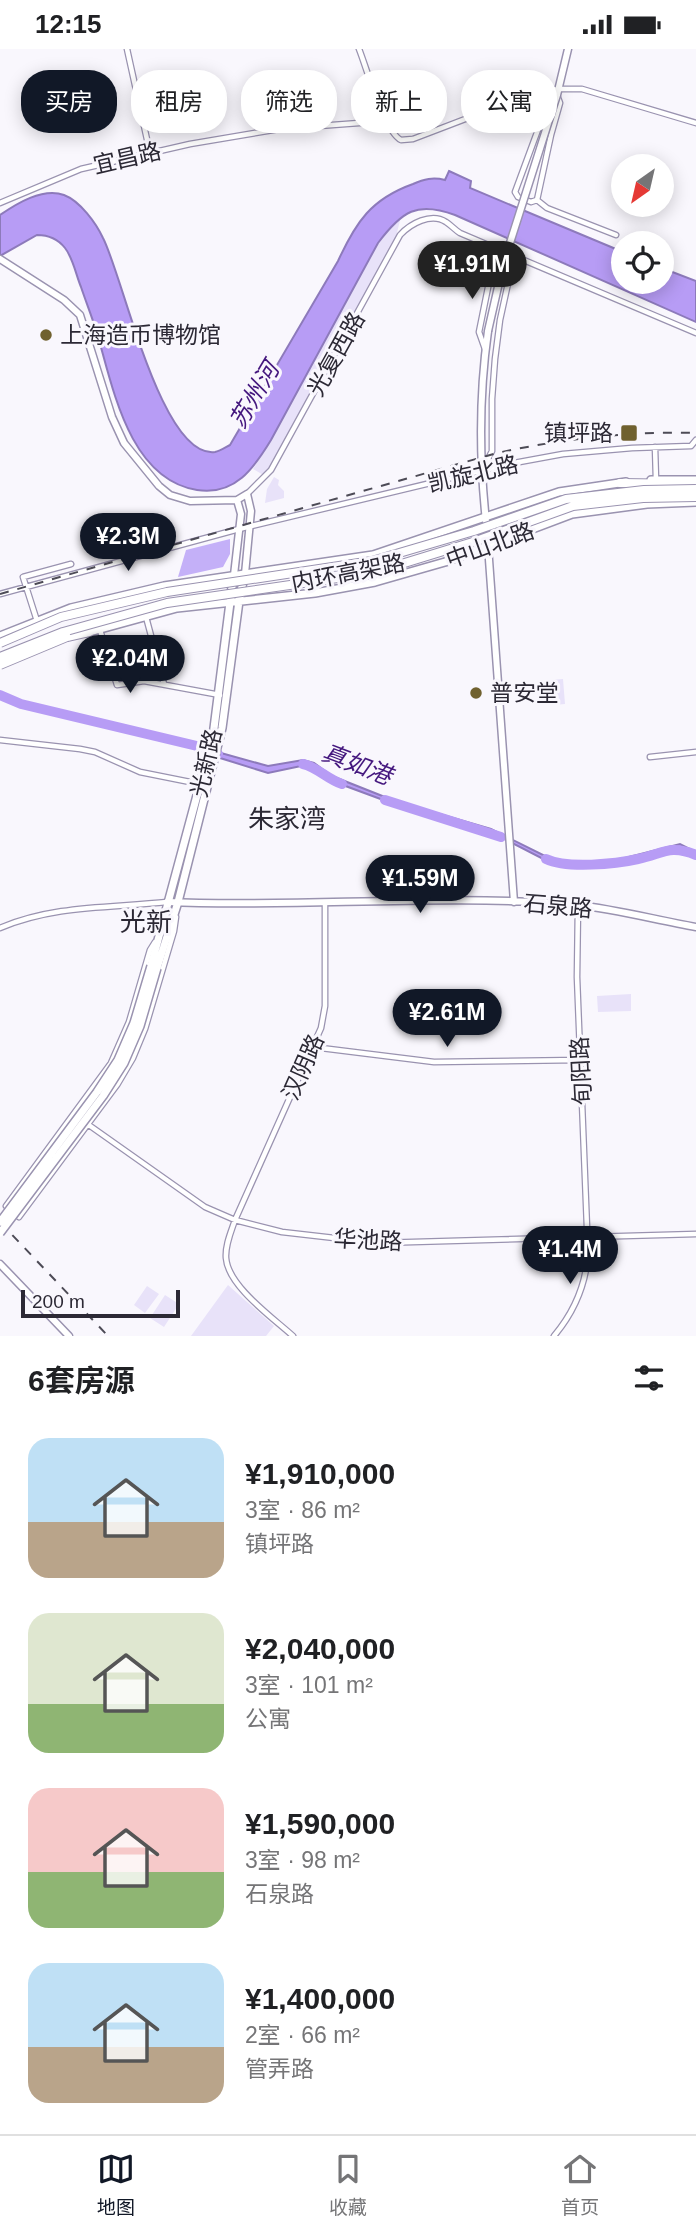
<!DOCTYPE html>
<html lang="zh">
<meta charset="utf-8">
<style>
:root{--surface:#fff;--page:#f6f6f6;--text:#202124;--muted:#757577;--line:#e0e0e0;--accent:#111827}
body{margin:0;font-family:Arial,"Noto Sans SC",sans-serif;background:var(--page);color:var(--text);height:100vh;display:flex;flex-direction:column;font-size:26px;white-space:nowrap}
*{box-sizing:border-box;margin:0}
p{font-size:23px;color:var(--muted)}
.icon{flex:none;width:38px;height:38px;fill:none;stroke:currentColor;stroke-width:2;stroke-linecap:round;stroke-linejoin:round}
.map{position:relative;height:1287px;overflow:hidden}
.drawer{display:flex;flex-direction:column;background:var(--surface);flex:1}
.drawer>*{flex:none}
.hud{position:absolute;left:21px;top:21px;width:654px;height:63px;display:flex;gap:14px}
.needle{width:46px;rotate:214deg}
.controls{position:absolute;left:611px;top:105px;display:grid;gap:14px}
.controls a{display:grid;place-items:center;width:63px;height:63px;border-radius:50%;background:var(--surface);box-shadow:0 4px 18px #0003;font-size:35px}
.scale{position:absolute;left:21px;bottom:18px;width:159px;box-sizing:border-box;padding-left:7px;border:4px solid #2c2935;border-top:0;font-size:19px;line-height:24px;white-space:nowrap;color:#2c2935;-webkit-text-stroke:5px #f9f7fd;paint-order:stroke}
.price{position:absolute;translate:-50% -60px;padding:0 16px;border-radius:24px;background:var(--accent);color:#fff;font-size:23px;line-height:46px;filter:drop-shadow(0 2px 4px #0008)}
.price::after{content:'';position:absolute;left:50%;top:42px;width:21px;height:16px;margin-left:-10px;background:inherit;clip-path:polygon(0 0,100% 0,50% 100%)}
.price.selected{background:#222;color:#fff}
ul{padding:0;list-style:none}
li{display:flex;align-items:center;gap:21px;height:175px;padding:0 28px}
li span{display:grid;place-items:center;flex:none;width:196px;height:140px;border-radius:21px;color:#555}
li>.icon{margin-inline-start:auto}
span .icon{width:84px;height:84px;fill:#fffc;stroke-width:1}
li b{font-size:30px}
h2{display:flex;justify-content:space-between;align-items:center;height:84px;padding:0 28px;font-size:30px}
.tag{padding:0 24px;border-radius:28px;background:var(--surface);box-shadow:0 4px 18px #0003;font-size:24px;line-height:63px}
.tag.selected{background:var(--accent);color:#fff}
.status{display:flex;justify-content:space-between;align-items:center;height:49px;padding:0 35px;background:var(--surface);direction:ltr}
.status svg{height:19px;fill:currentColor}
.dock{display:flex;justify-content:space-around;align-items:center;height:98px;border-top:2px solid var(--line);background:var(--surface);font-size:19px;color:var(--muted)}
.dock a{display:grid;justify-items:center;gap:4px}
.dock .selected{color:var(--accent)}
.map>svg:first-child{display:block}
</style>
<div class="status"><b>12:15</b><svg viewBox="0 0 49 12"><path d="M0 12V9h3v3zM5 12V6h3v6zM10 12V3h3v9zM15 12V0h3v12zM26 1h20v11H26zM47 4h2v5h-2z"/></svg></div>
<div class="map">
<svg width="696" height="1287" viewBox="0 0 696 1287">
<rect width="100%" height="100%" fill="#f9f7fd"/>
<path fill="#e8e2f9" d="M401,168L394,195L265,427L253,420L271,391L378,194Z
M274,428L279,431L278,436L284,442V449L265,454L267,440Z
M563,630L565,655L553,656L551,631Z
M631,945V962L598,963L597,947Z
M228,1236L274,1277L266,1287H191Z
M147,1237L159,1245L145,1264L134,1256Z
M165,1246L179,1255L164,1278L150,1269Z"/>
<path fill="#c4b0f8" d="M230,490V505L223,518L178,528L186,501Z"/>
<path fill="#b79cf5" stroke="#8d7abb" stroke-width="2" d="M449,122L471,132L470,139L623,203V233H662V219L696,232V273L455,166C417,152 402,162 378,194L271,391C254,419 235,447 197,441C129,430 113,339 97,284C92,268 86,253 81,238C76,226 73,209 65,199C58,190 48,186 37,186L0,207V166C16,155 43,138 64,146C80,152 96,174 103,189C123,227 161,410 215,403C220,402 226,398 230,396L338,212C356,173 371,150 413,135C424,130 433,128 445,131Z
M221,704L268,717L303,711L314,714L332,727L395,752L491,780L557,813L573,815L605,814L680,795L696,803V807L679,799L605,816L572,817L551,814L491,783L394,755L332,732L315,719L301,717L268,724L220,709Z"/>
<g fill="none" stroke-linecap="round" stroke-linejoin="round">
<path stroke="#b79cf5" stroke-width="10" d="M0,646L21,655L197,697L218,705
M303,715C317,718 327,730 342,735
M385,751L501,788
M546,810C567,820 616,815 638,810C663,805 669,795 696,806"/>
<defs>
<path id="minor" d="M127,0L150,104
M359,0C367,20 384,82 401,91L413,90L528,46L559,40H582L696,74
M537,151L531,153L518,148L515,143L549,51L557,46L560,54L551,86L537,151L547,159L616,186
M0,154L81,120L190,95L279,80L386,72
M485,300L479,283L496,199
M655,398L656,431
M484,418L492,402V350L495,310L500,271L514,207
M247,445L271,421L400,186C410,175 431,163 446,173C451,176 455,181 460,184L696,284
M0,545L239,480L514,414L563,405L632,399L691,397L696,391
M146,568L164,635
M37,572L23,528L71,515
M100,581L117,636L144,632L220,646
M0,691L80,700L95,703L140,723L200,735
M650,708L696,703
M0,879C54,856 110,859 167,853
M155,893L150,901L129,973L111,1014L6,1157L19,1168L117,1036L133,1009L145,980L174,882L176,868
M313,998L434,1013L580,1011
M86,1074L205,1158L235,1171L282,1183L378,1194L696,1185
M293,1287C272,1268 228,1237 226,1209C225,1196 231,1183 235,1171L321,979L325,957V855
M554,1287C575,1262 586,1236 588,1204L577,928L578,856"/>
<path id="tertiary" d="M488,497L514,853
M167,853C303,859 440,844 576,856C616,860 656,871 696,878"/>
<path id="secondary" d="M557,46L568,0
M0,210L64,251L80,266L112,368L124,394L159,437L170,446L190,452L237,451L247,445L251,462L245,525
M486,472C479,408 479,346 488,282
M234,526L241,465L237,451
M0,1215L69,1287"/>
<path id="primary" d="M651,431H696
M86,584L177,559L315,544L375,533L445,513L572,465L647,455L696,453
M0,587L71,559L164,537L373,506L559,443L626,433
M151,917L213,687L233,530
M157,919L178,853L222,679L239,552L244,528"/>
<path id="trunk" d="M620,434L696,435
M67,588L89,583"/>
</defs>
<use href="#minor" stroke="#9a93b0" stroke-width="7"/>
<use href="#tertiary" stroke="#9a93b0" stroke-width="9"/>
<use href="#secondary" stroke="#9a93b0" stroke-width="9"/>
<use href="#primary" stroke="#9a93b0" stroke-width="10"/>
<use href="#trunk" stroke="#9a93b0" stroke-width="10"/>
<use href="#minor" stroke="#fff" stroke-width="4.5"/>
<use href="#tertiary" stroke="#fff" stroke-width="6"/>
<use href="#secondary" stroke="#fff" stroke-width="6"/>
<use href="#primary" stroke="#fff" stroke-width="7"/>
<use href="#trunk" stroke="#fff" stroke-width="8"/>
<path stroke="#4d4b56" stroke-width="2" stroke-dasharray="9 9" stroke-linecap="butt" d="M0,545L497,404C562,390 629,382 696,384
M0,1173L108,1287"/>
<defs>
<path id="secondary-bridge" d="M488,282L503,216L557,46"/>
<path id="primary-bridge" d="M0,1173L97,1043L118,1011L134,974L151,917
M0,1184L103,1047L124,1014L140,977L157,919"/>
<path id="trunk-bridge" d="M0,594L61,568L167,543L372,512L474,482L566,450L644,441L696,440
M0,608L63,583L167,554L372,524L476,492L573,457L643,449L696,448
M0,616L67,588"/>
</defs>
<use href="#secondary-bridge" stroke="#9a93b0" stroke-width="9" stroke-linecap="butt"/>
<use href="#primary-bridge" stroke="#9a93b0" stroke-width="10" stroke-linecap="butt"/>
<use href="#trunk-bridge" stroke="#9a93b0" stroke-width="10" stroke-linecap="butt"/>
<use href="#secondary-bridge" stroke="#fff" stroke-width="6"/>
<use href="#primary-bridge" stroke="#fff" stroke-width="7"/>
<use href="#trunk-bridge" stroke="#fff" stroke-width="8"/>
</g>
<g fill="#70612f" stroke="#f9f7fd" stroke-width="2.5">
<circle cx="46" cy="286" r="7"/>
<rect x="620" y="375" width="18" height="18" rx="3.5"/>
<circle cx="476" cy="644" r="7"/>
</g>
<g text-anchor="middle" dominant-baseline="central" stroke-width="6" stroke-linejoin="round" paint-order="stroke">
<g font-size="23" fill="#2c2935" stroke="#f9f7fd">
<text transform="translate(127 109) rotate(-13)">宜昌路</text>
<text transform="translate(336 305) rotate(-61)">光复西路</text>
<text transform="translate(473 425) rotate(-13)">凯旋北路</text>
<text transform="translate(490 496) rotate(-20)">中山北路</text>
<text transform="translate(348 524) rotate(-11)">内环高架路</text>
<text transform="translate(206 714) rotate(-77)">光新路</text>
<text transform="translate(558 857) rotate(5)">石泉路</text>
<text transform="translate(303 1018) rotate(-66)">汉阴路</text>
<text transform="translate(581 1022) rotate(-93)">旬阳路</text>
<text transform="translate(368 1191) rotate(3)">华池路</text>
</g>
<g font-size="23" fill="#2c2935" stroke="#f9f7fd" text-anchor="start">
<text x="60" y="286">上海造币博物馆</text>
<text x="613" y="384" text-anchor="end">镇坪路</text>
<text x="490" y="644">普安堂</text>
</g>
<g font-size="24" font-style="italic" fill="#44177e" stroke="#f9f7fd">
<text transform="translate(254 346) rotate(-59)">苏州河</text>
<text transform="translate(357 715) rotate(21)">真如港</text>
</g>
<g font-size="26" fill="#2c2935" stroke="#f9f7fd">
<text x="287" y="770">朱家湾</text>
<text x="146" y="873">光新</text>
</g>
</g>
</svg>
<div class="controls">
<a><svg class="needle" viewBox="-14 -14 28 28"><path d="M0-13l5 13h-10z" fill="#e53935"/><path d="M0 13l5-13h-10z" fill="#757577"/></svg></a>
<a><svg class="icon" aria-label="locate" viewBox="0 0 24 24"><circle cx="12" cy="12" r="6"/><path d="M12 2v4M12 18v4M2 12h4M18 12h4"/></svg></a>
</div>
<div class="scale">200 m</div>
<b class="price selected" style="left:472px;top:252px">¥1.91M</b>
<b class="price" style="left:128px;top:524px">¥2.3M</b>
<b class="price" style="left:130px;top:646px">¥2.04M</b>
<b class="price" style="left:420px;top:866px">¥1.59M</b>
<b class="price" style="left:447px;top:1000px">¥2.61M</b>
<b class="price" style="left:570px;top:1237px">¥1.4M</b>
<div class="hud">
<a class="tag selected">买房</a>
<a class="tag">租房</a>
<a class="tag">筛选</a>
<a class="tag">新上</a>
<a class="tag">公寓</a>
</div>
</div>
<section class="drawer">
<h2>6套房源<svg class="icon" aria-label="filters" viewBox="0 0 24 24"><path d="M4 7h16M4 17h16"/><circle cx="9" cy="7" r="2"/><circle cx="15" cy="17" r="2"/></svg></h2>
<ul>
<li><span style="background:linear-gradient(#bfe0f5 60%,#b9a48a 0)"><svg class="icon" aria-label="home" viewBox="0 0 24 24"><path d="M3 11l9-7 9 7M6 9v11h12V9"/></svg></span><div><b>¥1,910,000</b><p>3室 · 86 m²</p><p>镇坪路</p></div></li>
<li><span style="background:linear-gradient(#dfe7d0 65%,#8fb573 0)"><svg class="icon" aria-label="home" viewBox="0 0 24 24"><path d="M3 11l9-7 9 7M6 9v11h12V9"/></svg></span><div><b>¥2,040,000</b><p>3室 · 101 m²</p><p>公寓</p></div></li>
<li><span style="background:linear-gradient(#f6c9c9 60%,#8fb573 0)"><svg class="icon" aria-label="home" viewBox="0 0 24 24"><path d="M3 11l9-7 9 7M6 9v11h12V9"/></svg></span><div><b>¥1,590,000</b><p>3室 · 98 m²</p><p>石泉路</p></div></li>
<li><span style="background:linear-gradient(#bfe0f5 60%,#b9a48a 0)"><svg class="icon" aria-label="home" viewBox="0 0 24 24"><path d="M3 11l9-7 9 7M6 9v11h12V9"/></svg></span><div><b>¥1,400,000</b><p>2室 · 66 m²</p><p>管弄路</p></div></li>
</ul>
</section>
<nav class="dock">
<a class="selected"><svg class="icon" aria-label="map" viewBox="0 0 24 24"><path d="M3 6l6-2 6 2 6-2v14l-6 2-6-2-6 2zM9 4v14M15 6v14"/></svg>地图</a>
<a><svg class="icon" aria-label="saved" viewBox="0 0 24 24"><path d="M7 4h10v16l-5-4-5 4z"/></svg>收藏</a>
<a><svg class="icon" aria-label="home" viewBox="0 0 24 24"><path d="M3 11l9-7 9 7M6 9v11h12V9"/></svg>首页</a>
</nav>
